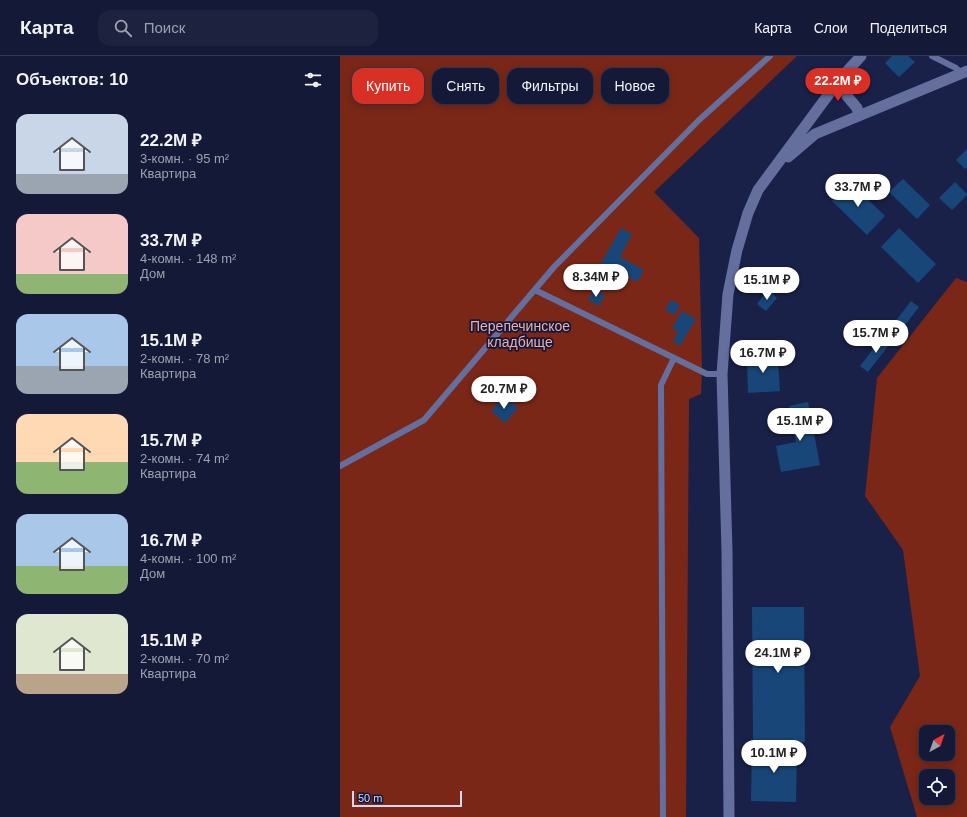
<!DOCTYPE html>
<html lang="ru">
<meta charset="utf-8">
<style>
:root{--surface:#141937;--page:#1d223f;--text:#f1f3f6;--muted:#9da0ad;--line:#333852;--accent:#d93025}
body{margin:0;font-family:Helvetica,sans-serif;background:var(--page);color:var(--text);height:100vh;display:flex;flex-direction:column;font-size:15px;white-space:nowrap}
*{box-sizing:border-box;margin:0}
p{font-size:13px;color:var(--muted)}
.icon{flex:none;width:22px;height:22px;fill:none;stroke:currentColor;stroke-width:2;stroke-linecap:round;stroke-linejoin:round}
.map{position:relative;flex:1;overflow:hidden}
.panel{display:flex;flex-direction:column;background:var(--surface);width:340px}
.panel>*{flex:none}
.guide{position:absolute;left:12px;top:12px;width:380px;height:36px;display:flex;gap:8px}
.needle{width:26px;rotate:40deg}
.fabs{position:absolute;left:579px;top:669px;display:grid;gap:8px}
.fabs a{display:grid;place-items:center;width:36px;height:36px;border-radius:8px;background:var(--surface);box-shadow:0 2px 10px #0003,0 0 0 1px var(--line);font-size:20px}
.scale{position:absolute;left:12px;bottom:10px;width:110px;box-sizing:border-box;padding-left:4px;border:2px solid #d1d8f2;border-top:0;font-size:11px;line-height:14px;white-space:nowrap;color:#d1d8f2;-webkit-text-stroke:3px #11173e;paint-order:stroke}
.price{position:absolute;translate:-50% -34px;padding:0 9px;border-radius:14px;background:#fff;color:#222;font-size:13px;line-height:26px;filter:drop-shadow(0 1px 2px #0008)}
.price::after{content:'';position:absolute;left:50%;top:24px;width:12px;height:9px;margin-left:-6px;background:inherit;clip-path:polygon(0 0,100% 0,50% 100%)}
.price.active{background:var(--accent);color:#fff}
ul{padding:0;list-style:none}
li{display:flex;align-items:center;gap:12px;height:100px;padding:0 16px}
li span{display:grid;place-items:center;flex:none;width:112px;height:80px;border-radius:12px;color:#555}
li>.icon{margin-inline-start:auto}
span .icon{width:48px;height:48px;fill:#fffc;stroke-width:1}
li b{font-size:17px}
h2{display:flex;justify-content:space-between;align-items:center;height:48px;padding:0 16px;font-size:17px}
.tag{padding:0 14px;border-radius:12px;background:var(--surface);box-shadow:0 2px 10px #0003,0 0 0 1px var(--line);font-size:14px;line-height:36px}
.tag.active{background:var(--accent);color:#fff}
header{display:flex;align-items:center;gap:24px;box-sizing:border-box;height:56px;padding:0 20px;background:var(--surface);border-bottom:1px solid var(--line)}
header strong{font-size:19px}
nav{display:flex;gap:22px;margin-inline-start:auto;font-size:14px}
.search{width:280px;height:36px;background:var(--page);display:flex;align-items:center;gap:10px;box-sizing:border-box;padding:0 14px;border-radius:12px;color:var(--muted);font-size:15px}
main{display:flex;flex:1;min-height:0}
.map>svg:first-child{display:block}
</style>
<header>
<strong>Карта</strong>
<div class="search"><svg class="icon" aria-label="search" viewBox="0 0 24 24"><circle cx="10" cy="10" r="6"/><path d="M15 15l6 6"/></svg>Поиск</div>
<nav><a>Карта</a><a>Слои</a><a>Поделиться</a></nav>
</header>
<main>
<section class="panel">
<h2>Объектов: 10<svg class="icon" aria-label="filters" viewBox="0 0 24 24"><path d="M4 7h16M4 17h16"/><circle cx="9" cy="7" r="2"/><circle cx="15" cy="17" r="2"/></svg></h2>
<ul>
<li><span style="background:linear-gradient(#c9d6e8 75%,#9aa5b1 0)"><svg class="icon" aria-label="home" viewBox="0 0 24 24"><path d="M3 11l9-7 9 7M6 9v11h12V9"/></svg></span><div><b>22.2M ₽</b><p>3-комн. · 95 m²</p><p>Квартира</p></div></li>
<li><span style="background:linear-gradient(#f6c9c9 75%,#8fb573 0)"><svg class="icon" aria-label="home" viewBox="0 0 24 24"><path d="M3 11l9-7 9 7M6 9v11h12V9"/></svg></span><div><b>33.7M ₽</b><p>4-комн. · 148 m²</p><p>Дом</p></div></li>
<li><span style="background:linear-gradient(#a9c7e8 65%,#9aa5b1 0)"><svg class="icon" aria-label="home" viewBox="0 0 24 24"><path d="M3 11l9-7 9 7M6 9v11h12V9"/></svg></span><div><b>15.1M ₽</b><p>2-комн. · 78 m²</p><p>Квартира</p></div></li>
<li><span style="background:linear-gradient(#ffd9b3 60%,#8fb573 0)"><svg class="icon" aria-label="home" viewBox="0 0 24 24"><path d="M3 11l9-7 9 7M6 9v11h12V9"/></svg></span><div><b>15.7M ₽</b><p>2-комн. · 74 m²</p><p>Квартира</p></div></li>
<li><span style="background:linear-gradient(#a9c7e8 65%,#8fb573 0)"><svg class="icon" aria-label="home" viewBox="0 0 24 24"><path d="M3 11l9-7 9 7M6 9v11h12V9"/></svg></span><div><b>16.7M ₽</b><p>4-комн. · 100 m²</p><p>Дом</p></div></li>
<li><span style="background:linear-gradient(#dfe7d0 75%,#b9a48a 0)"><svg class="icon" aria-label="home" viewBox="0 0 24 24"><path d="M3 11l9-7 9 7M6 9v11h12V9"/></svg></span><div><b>15.1M ₽</b><p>2-комн. · 70 m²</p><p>Квартира</p></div></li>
</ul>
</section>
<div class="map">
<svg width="627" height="761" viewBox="0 0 627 761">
<rect width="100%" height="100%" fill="#1a2149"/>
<path fill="#7a2717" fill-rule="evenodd" d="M0,0H457L314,136L359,182L362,315L361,338L349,343L346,761H0Z
M616,222L627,226V761H577L550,671L580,620L563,494L525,440L537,322ZM586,676H608V698H586ZM586,720H608V742H586Z"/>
<path fill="#184679" d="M552,0H568L575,6L559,21L545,7Z
M627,93V111L625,113L616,104Z
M563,123L590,149L577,163L549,136Z
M510,126L545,160L527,179L492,145Z
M615,126L627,138V139L612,154L599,142Z
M281,172L292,178L280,201L304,214L297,226L261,207Z
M559,172L596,208L578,227L541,191Z
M254,233L265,239L259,250L248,244Z
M428,234L437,242L426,255L417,248Z
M331,244L340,249L334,259L325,254Z
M571,245L579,251L555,282L547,276Z
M342,255L356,263L340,290L333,285L338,276L332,272Z
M544,279L552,285L528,316L520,310Z
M431,297L432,306L438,305L440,335L408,337L407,307L414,306V298Z
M164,340L178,352L165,367L151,355Z
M468,346L480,409L441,416L436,390L456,386L449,350Z
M412,551H464L465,686H413Z
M412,690L457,691L456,746L411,745Z"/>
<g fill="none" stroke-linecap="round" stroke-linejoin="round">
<path stroke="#646f9e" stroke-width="6" d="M592,0L616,12L621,17
M195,234L367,318H382
M0,410L84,364L214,211L359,64L430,0
M323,761L321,329L334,302"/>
<path stroke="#646f9e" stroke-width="11" d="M500,23L507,40L517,52L519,60
M448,101L475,78L627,15
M389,761L387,495L382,318L388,238L397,194L408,157L418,134L500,23L521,0"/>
</g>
<g text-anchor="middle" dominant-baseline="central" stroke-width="3.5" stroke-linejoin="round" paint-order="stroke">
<g font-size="14" fill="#eeafa0" stroke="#11173e">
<text x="180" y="270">Перепечинское<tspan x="180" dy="16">кладбище</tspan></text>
</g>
</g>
</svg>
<div class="fabs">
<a><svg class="needle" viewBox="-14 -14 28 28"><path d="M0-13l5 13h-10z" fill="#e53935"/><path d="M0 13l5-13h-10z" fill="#9da0ad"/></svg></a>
<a><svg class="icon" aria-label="locate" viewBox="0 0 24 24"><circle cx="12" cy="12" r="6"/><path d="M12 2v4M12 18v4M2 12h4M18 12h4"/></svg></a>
</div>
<div class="scale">50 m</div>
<b class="price active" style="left:498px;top:46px">22.2M ₽</b>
<b class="price" style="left:518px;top:152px">33.7M ₽</b>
<b class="price" style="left:256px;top:242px">8.34M ₽</b>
<b class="price" style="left:427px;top:245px">15.1M ₽</b>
<b class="price" style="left:536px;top:298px">15.7M ₽</b>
<b class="price" style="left:423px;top:318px">16.7M ₽</b>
<b class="price" style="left:164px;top:354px">20.7M ₽</b>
<b class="price" style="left:460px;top:386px">15.1M ₽</b>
<b class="price" style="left:438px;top:618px">24.1M ₽</b>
<b class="price" style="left:434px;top:718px">10.1M ₽</b>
<div class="guide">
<a class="tag active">Купить</a>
<a class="tag">Снять</a>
<a class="tag">Фильтры</a>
<a class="tag">Новое</a>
</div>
</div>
</main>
